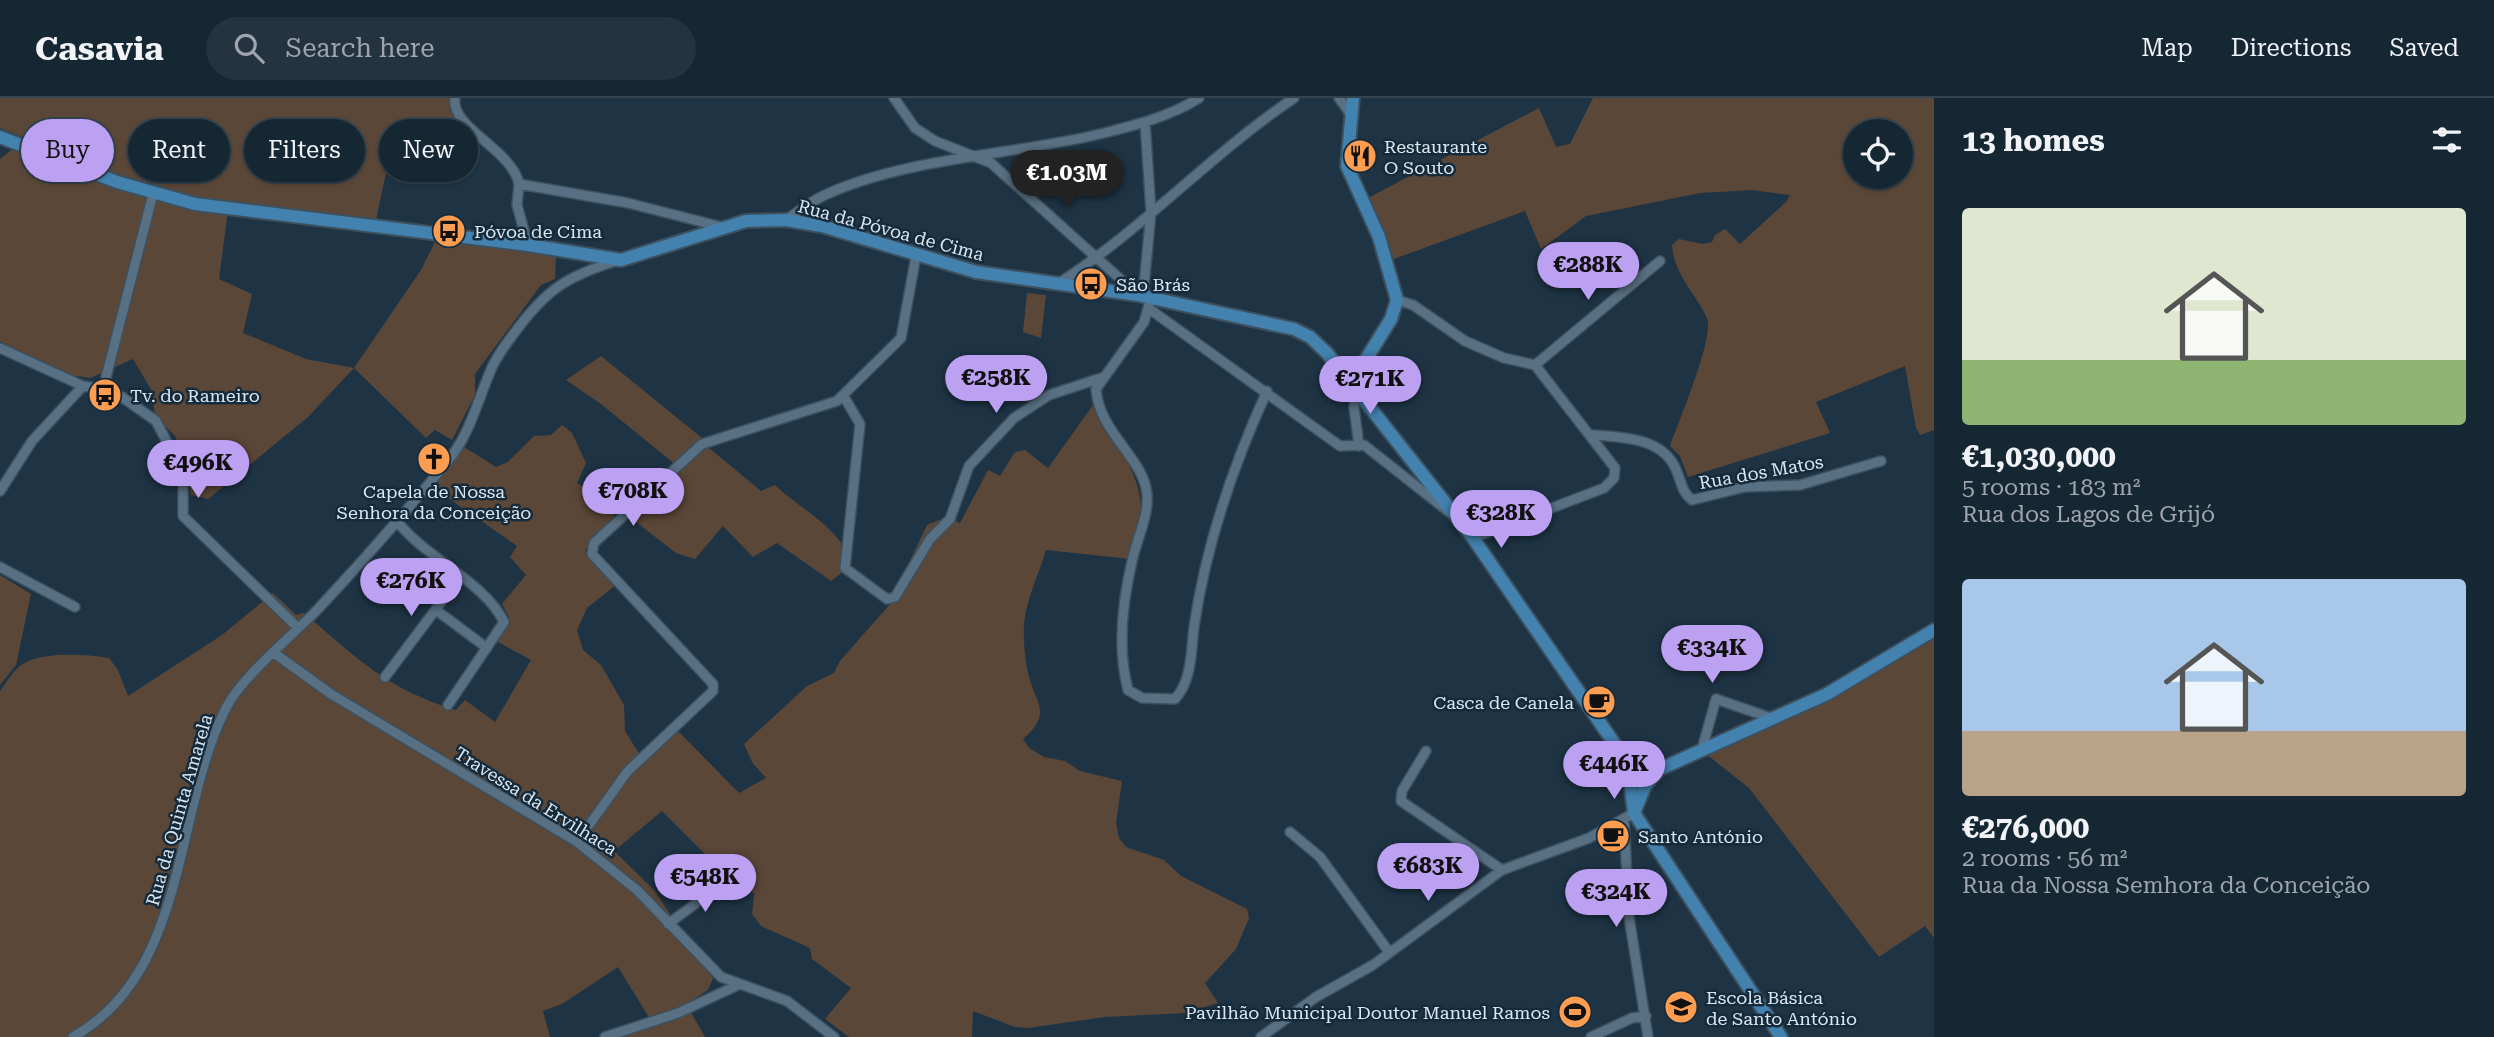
<!DOCTYPE html>
<meta charset="utf-8">
<style>
:root{--surface:#162734;--page:#233340;--text:#f1f3f6;--muted:#9ea5ac;--line:#35444f;--accent:#bca0f2}
body{margin:0;font-family:"Roboto Serif",serif;background:var(--page);color:var(--text);height:100vh;display:flex;flex-direction:column;font-size:26px;white-space:nowrap}
*{box-sizing:border-box;margin:0}
p{font-size:23px;color:var(--muted)}
.icon{flex:none;width:38px;height:38px;fill:none;stroke:currentColor;stroke-width:2;stroke-linecap:round;stroke-linejoin:round}
.map{position:relative;flex:1;overflow:hidden}
.sheet{display:flex;flex-direction:column;background:var(--surface);width:560px}
.sheet>*{flex:none}
.guide{position:absolute;left:21px;top:21px;width:665px;height:63px;display:flex;gap:14px}
.tools{position:absolute;left:1843px;top:21px;display:grid;gap:14px}
.tools a{display:grid;place-items:center;width:70px;height:70px;border-radius:50%;background:var(--surface);box-shadow:0 2px 5px #0004,0 0 0 2px var(--line);font-size:35px}
.price{position:absolute;translate:-50% -60px;padding:0 16px;border-radius:24px;background:var(--accent);color:#111;font-size:23px;line-height:46px;filter:drop-shadow(0 2px 4px #0008)}
.price::after{content:'';position:absolute;left:50%;top:42px;width:21px;height:16px;margin-left:-10px;background:inherit;clip-path:polygon(0 0,100% 0,50% 100%)}
.price.selected{background:#222;color:#fff}
ul{padding:0;list-style:none}
li{display:grid;align-content:center;gap:14px;height:371px;padding:0 28px}
li span{display:grid;place-items:center;height:217px;border-radius:7px;color:#555}
li>.icon{margin-inline-start:auto}
span .icon{width:126px;height:126px;fill:#fffc;stroke-width:1}
li b{font-size:30px}
h2{display:flex;justify-content:space-between;align-items:center;height:84px;padding:0 28px;font-size:30px}
.chip{padding:0 24px;border-radius:32px;background:var(--surface);box-shadow:0 2px 5px #0004,0 0 0 2px var(--line);font-size:24px;line-height:63px}
.chip.selected{background:var(--accent);color:#111}
header{display:flex;align-items:center;gap:42px;box-sizing:border-box;height:98px;padding:0 35px;background:var(--surface);border-bottom:2px solid var(--line)}
header strong{font-size:33px}
nav{display:flex;gap:38px;margin-inline-start:auto;font-size:24px}
.search{width:490px;height:63px;background:var(--page);display:flex;align-items:center;gap:18px;box-sizing:border-box;padding:0 24px;border-radius:38px;color:var(--muted);font-size:26px}
main{display:flex;flex:1;min-height:0}
.map>svg:first-child{display:block}
</style>
<header>
<strong>Casavia</strong>
<div class="search"><svg class="icon" aria-label="search" viewBox="0 0 24 24"><circle cx="10" cy="10" r="6"/><path d="M15 15l6 6"/></svg>Search here</div>
<nav><a>Map</a><a>Directions</a><a>Saved</a></nav>
</header>
<main>
<div class="map">
<svg width="1934" height="939" viewBox="0 0 1934 939">
<rect width="100%" height="100%" fill="#1e3445"/>
<path fill="#5b4738" fill-rule="evenodd" d="M0,0H453L458,27L449,52L396,27L376,122L229,105L219,181L252,196L243,235L306,261L354,270L421,172L436,142L556,156L555,181L541,187L475,276V297L452,342L435,332L426,340L354,270L308,319L208,401L191,397L184,362L175,338L155,318L152,293L133,261L90,280L58,275L0,243V61L26,40L0,30Z
M1593,0H1934V332L1920,337L1916,330L1905,268L1816,304L1830,335L1688,379L1680,358L1670,348C1678,325 1715,238 1707,220C1695,194 1674,177 1672,147L1679,141L1703,146L1712,144L1715,137L1725,131L1740,146L1786,104L1790,97L1752,92L1700,95L1586,118L1541,151L1525,113L1394,161L1368,100L1539,10L1556,49L1570,46ZM1855,33H1900V79H1855Z
M1027,195L1046,197L1041,240L1023,234Z
M601,258L702,340L709,350L761,393L775,387C797,409 851,436 849,469L831,483L777,445L753,459L723,428L695,461L676,455L631,420L681,371L601,306L566,282Z
M1093,307C1110,337 1142,376 1141,412C1141,428 1134,446 1130,461L1046,452C1039,476 1027,499 1024,525C1023,541 1025,563 1029,579C1038,609 1051,616 1023,641L1029,650L1044,659L1065,663L1080,673L1122,683L1116,725L1119,740L1126,749L1164,762L1181,778L1247,811L1249,820L1236,851L1205,885L1218,905L1185,915L1105,919L1028,930L1015,929L973,913L972,939H849L825,921L851,890L812,861L810,850L761,828L752,816L754,797L737,763L722,773L662,713L614,753L654,792L684,837L715,875L708,892L686,906L705,939H619L650,921L618,869L562,906L543,913L550,939H0V593C6,585 13,573 21,567C39,553 88,556 109,560L118,572L128,598L222,537L273,495L296,517L304,515C357,560 386,591 456,612L465,602L495,624L531,562L498,544L509,519L502,506L526,477L510,459L517,448L431,388L464,349L496,369L508,364L534,338L551,337L562,327L572,335L586,365L577,385L613,408L614,424L585,452L595,466L617,486L587,510L577,532L583,552L601,567L624,607L625,633L643,662L678,633L739,695L766,680L752,664L744,646L807,588L834,575L840,563L906,488V471L927,427L947,419L960,425L988,372L1000,378L1015,354L1025,352L1048,370Z
M0,477L31,496L16,567L0,587Z
M1934,532V840L1925,828L1879,859L1749,690L1706,656Z"/>
<g fill="none" stroke-linecap="round" stroke-linejoin="round">
<defs>
<path id="minor" d="M455,0C450,30 512,51 519,86L628,105L722,129
M894,0L915,30L935,43L991,65L1137,196
M1339,0L1349,14
M519,86L517,107L528,147
M786,122C799,113 813,102 827,96C909,59 1016,57 1104,35C1136,27 1171,18 1199,0
M1059,185C1143,131 1211,56 1294,0
M1143,198L1151,114L1145,24
M1151,200L1144,224L1096,291C1099,335 1144,360 1147,396C1149,416 1138,439 1133,459C1123,500 1117,550 1128,592L1142,600L1175,601C1192,583 1191,553 1194,529C1206,446 1232,370 1267,293
M1397,202L1413,207L1465,243L1504,260L1535,267L1615,370L1614,380L1604,390L1473,440
M1148,210L1340,348L1364,347L1449,414
M0,250L83,288L103,291L122,299L156,323L183,375V418L298,530
M1535,267L1660,163
M1356,290L1354,309L1359,348
M103,291L153,96
M843,297L860,326L845,470L887,501L895,499L930,441L950,421L969,368L1014,320L1049,297L1104,279
M1592,337C1624,339 1665,340 1677,374C1682,386 1682,394 1692,402L1745,389L1800,387L1881,363
M0,393L32,343L83,288
M396,422C426,461 484,483 504,524L448,607
M0,469L75,509
M436,512L487,550
M274,555L331,596L577,744L637,792L721,879L787,903L834,939
M385,579L460,479
M1702,651L1716,601L1771,620
M1426,653L1402,693L1401,703L1502,772
M1624,721L1629,819L1648,939
M1290,734L1320,759L1389,854
M577,744L627,674L713,593V586L592,456L594,445L702,346L837,303L901,240L916,158
M668,826L695,806L717,780
M73,939C188,874 173,717 225,612C240,580 292,538 318,511C362,464 406,414 447,364C469,338 477,305 490,274C495,260 506,246 515,234C546,192 567,178 616,163
M605,939L678,915L738,887
M1261,939L1316,899L1373,867L1502,772L1589,740L1634,715
M1591,939L1632,920L1646,918"/>
<path id="major" d="M0,39L117,84L195,106L528,147L621,162L746,123L786,122L822,128L976,174L1138,197L1294,231L1310,239L1327,255L1473,440L1614,645C1629,663 1637,670 1660,671
M1352,284L1391,221L1397,202L1379,139L1347,68L1353,0
M1618,655L1630,684L1634,715L1781,939
M1634,715L1645,688L1660,671L1827,596L1934,532"/>
</defs>
<use href="#minor" stroke="#3d505e" stroke-width="12"/>
<use href="#major" stroke="#3d505e" stroke-width="16"/>
<use href="#minor" stroke="#587083" stroke-width="9"/>
<use href="#major" stroke="#4381ae" stroke-width="12"/>
</g>
<defs>
<symbol id="restaurant-disc" viewBox="-11 -11 22 22"><circle r="9.5" fill="#fc9d52" stroke="#152a3a"/><path d="M-5-6h1v4h1v-4h1v4h1v-4h1v5L-1.5 .5V6h-2V.5L-5-1ZM5-6V6H3V1.5H1.5Q1.5-4 5-6Z" fill="#111"/></symbol>
<symbol id="bus-disc" viewBox="-11 -11 22 22"><circle r="9.5" fill="#fc9d52" stroke="#152a3a"/><path d="M-5-6H5V4H4V6H2V4H-2V6H-4V4H-5ZM-3.5-4V0h7V-4ZM-3.5 1.2v1.5H-2V1.2ZM2 1.2v1.5H3.5V1.2Z" fill="#111"/></symbol>
<symbol id="church-disc" viewBox="-11 -11 22 22"><circle r="9.5" fill="#fc9d52" stroke="#152a3a"/><path d="M-1.2-6h2.4v3.5h3.3v2.4h-3.3V6h-2.4V-.1h-3.3v-2.4h3.3Z" fill="#111"/></symbol>
<symbol id="cafe-disc" viewBox="-11 -11 22 22"><circle r="9.5" fill="#fc9d52" stroke="#152a3a"/><path d="M-5.5-4.5H6V0H3Q3 3.5 0 3.5H-2.5Q-5.5 3.5-5.5 0ZM3-3.2v2h1.7v-2ZM-6 4.5H4V6H-6Z" fill="#111"/></symbol>
<symbol id="school-disc" viewBox="-11 -11 22 22"><circle r="9.5" fill="#fc9d52" stroke="#152a3a"/><path d="M0-5L7-2L0 1L-7-2ZM-4 1L0 2.5L4 1V4Q0 6-4 4Z" fill="#111"/></symbol>
<symbol id="stadium-disc" viewBox="-11 -11 22 22"><circle r="9.5" fill="#fc9d52" stroke="#152a3a"/><path d="M0-5a6.5 5 0 1 0 0 10a6.5 5 0 1 0 0-10ZM-3.5-1.8h7v3.6h-7Z" fill="#111"/></symbol>
</defs>
<g fill-rule="evenodd">
<use href="#restaurant-disc" x="1341" y="39" width="38" height="38"/>
<use href="#bus-disc" x="430" y="114" width="38" height="38"/>
<use href="#bus-disc" x="1072" y="167" width="38" height="38"/>
<use href="#bus-disc" x="86" y="278" width="38" height="38"/>
<use href="#church-disc" x="415" y="342" width="38" height="38"/>
<use href="#cafe-disc" x="1580" y="585" width="38" height="38"/>
<use href="#cafe-disc" x="1594" y="719" width="38" height="38"/>
<use href="#school-disc" x="1662" y="890" width="38" height="38"/>
<use href="#stadium-disc" x="1556" y="895" width="38" height="38"/>
</g>
<g text-anchor="middle" dominant-baseline="central" stroke-width="5" stroke-linejoin="round" paint-order="stroke">
<g font-size="18" fill="#dae7f2" stroke="#152a3a" text-anchor="start">
<text x="1384" y="48">Restaurante<tspan x="1384" dy="21">O Souto</tspan></text>
<text x="474" y="133">Póvoa de Cima</text>
<text x="1116" y="186">São Brás</text>
<text x="130" y="297">Tv. do Rameiro</text>
<text x="434" y="393" text-anchor="middle">Capela de Nossa<tspan x="434" dy="21">Senhora da Conceição</tspan></text>
<text x="1574" y="604" text-anchor="end">Casca de Canela</text>
<text x="1638" y="738">Santo António</text>
<text x="1706" y="899">Escola Básica<tspan x="1706" dy="21">de Santo António</tspan></text>
<text x="1550" y="914" text-anchor="end">Pavilhão Municipal Doutor Manuel Ramos</text>
</g>
<g font-size="18" fill="#dae7f2" stroke="#152a3a">
<text transform="translate(891 132) rotate(15)">Rua da Póvoa de Cima</text>
<text transform="translate(1761 374) rotate(-10)">Rua dos Matos</text>
<text transform="translate(536 703) rotate(32)">Travessa da Ervilhaca</text>
<text transform="translate(179 712) rotate(-74)">Rua da Quinta Amarela</text>
</g>
</g>
</svg>
<div class="tools">
<a><svg class="icon" aria-label="locate" viewBox="0 0 24 24"><circle cx="12" cy="12" r="6"/><path d="M12 2v4M12 18v4M2 12h4M18 12h4"/></svg></a>
</div>
<b class="price selected" style="left:1067px;top:112px">€1.03M</b>
<b class="price" style="left:1588px;top:204px">€288K</b>
<b class="price" style="left:996px;top:317px">€258K</b>
<b class="price" style="left:1370px;top:318px">€271K</b>
<b class="price" style="left:198px;top:402px">€496K</b>
<b class="price" style="left:633px;top:430px">€708K</b>
<b class="price" style="left:1501px;top:452px">€328K</b>
<b class="price" style="left:411px;top:520px">€276K</b>
<b class="price" style="left:1712px;top:587px">€334K</b>
<b class="price" style="left:1614px;top:703px">€446K</b>
<b class="price" style="left:1428px;top:805px">€683K</b>
<b class="price" style="left:705px;top:816px">€548K</b>
<b class="price" style="left:1616px;top:831px">€324K</b>
<div class="guide">
<a class="chip selected">Buy</a>
<a class="chip">Rent</a>
<a class="chip">Filters</a>
<a class="chip">New</a>
</div>
</div>
<section class="sheet">
<h2>13 homes<svg class="icon" aria-label="filters" viewBox="0 0 24 24"><path d="M4 7h16M4 17h16"/><circle cx="9" cy="7" r="2"/><circle cx="15" cy="17" r="2"/></svg></h2>
<ul>
<li><span style="background:linear-gradient(#dfe7d0 70%,#8fb573 0)"><svg class="icon" aria-label="home" viewBox="0 0 24 24"><path d="M3 11l9-7 9 7M6 9v11h12V9"/></svg></span><div><b>€1,030,000</b><p>5 rooms · 183 m²</p><p>Rua dos Lagos de Grijó</p></div></li>
<li><span style="background:linear-gradient(#a9c7e8 70%,#b9a48a 0)"><svg class="icon" aria-label="home" viewBox="0 0 24 24"><path d="M3 11l9-7 9 7M6 9v11h12V9"/></svg></span><div><b>€276,000</b><p>2 rooms · 56 m²</p><p>Rua da Nossa Semhora da Conceição</p></div></li>
</ul>
</section>
</main>
